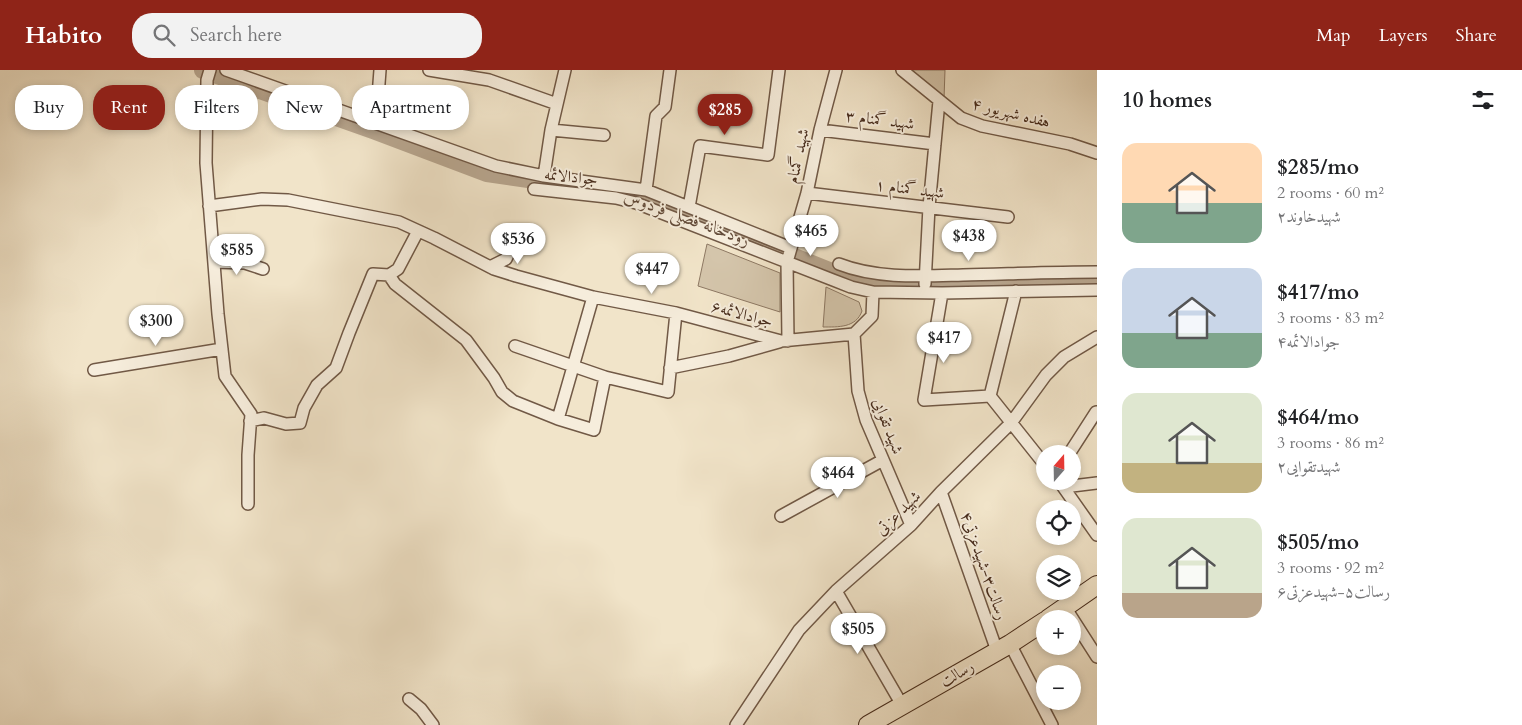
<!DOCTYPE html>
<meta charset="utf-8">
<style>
:root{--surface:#fff;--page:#f2f2f2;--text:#202124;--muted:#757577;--accent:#8f2418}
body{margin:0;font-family:Cardo,Amiri,serif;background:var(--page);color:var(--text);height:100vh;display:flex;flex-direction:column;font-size:19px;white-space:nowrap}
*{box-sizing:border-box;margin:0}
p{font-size:16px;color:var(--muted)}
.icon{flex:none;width:28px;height:28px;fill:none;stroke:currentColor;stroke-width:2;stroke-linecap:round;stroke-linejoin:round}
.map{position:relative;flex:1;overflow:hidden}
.details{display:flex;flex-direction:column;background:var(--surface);width:425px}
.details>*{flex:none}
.guide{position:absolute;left:15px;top:15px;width:475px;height:45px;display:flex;gap:10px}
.needle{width:32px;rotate:20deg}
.fabs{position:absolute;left:1036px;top:375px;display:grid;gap:10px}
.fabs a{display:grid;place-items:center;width:45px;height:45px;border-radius:50%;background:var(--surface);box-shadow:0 2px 8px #0003;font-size:25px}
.price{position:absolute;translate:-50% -42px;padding:0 11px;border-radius:18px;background:#fff;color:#222;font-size:16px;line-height:32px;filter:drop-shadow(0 1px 2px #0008)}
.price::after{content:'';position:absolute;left:50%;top:30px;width:15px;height:11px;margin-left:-8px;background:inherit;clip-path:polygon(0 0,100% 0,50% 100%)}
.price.active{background:var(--accent);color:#fff}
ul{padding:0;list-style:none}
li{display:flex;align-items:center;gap:15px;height:125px;padding:0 25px}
li span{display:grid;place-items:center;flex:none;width:140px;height:100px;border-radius:15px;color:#555}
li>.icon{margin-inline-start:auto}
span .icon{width:60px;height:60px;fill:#fffc;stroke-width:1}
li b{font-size:21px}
h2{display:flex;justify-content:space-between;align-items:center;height:60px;padding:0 25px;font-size:21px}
.pill{padding:0 18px;border-radius:20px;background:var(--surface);box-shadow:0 2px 8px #0003;font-size:18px;line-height:45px}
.pill.active{background:var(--accent);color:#fff}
header{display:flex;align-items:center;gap:30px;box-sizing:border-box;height:70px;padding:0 25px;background:var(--accent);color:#fff}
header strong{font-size:24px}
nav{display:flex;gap:28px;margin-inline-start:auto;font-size:18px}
.search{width:350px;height:45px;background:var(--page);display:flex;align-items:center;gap:12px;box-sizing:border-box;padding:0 18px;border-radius:20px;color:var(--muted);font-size:19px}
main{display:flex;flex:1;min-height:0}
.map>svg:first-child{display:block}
</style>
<header>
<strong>Habito</strong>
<div class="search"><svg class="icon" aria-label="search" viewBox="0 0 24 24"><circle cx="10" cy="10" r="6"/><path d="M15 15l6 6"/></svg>Search here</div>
<nav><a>Map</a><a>Layers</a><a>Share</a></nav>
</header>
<main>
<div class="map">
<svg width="1097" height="655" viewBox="0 0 1097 655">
<rect width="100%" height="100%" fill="#f1e4c9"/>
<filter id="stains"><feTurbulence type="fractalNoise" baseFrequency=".004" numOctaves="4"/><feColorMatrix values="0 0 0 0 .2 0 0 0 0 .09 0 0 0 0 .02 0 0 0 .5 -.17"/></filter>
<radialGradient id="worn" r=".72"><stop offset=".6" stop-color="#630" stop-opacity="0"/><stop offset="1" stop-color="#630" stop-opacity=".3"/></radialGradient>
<path fill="#d4c5ab" stroke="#8d7863" d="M905,0H945L944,29Z
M707,174L780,203V242L698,216Z
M826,217L859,232L862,241C856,258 838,257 823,257Z"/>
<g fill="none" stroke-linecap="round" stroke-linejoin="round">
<path stroke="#b7a58e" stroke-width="18" d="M203,0L373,60L487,103L632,124L684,143L852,210L920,214L1094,211"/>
<defs>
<path id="minor" d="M210,0L207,10L206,93L218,244L225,306L251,344L248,385V434
M226,0L496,96L544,106L646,120L791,178
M429,0L489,10L557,34
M902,0L961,48L982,56L1070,74L1097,83
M376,53L380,0
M551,60L604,65
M820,60L935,74
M544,106L551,60L565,0
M534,119L616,128L636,133L833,210L851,217L873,222L942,223L1097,220
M646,120L656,46L665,37L670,0
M807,123L1008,147
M209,136L262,129L288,130L399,152L434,168L494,199L516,206L593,227L676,243L781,271L854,264L872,246L873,222
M689,137L700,76L768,85L779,0
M214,192L245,193L263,199
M839,194C877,209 922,206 963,205C1008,204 1052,202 1097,202
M490,197L506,189L517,165
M389,205L395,214L466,270L494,308L502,322L513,331L558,349L594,360L605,307
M925,214L929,137L939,31
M1016,221L990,326L1045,395
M942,223L924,330L990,326
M854,264L858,321L866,350L911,455
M788,271L787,192L807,123L820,60L836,0
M515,276L605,307L668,322L676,243
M670,298L729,286L779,272
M94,300L222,279
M558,349L593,227
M250,351L264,348L286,354L300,353L304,338L317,315L336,298L349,263L373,204L389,205L398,199L418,161
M1069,384L1096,342
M1059,411L1097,465
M1064,417L1097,413
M941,422L997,581
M781,446L883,390
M836,521L902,635
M1065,537L1097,587
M1010,574L1052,655
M409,629L421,639L433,655
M736,655L799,560L836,521L911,455L941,422L1011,353L1046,305L1064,287L1097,267"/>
<path id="primary" d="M1048,549L1097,515
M868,655L1010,574L1045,551"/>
</defs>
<use href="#minor" stroke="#715946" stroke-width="14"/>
<use href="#primary" stroke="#462b1b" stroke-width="20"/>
<use href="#minor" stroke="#f6eddc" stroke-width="11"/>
<use href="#primary" stroke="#f1e4c9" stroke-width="18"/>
</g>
<g text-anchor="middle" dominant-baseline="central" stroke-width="4" stroke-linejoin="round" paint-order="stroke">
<g font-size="16" fill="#462b1b" stroke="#f6eddc">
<text transform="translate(1011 43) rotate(14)">هفده شهریور ۴</text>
<text transform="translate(880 50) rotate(7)">شهید گمنام ۳</text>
<text transform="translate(798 86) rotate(-78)">شهید گمنام</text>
<text transform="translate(571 107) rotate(6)">جوادالائمه</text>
<text transform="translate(910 119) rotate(7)">شهید گمنام ۱</text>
<text transform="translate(742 244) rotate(15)">جوادالائمه۶</text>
<text transform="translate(888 356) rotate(69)">شهید تقوایی</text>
<text transform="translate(898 443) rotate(-44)">شهید عزتی</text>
<text transform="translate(984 496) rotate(71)">رسالت۳-شهیدعزتی۴</text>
<text transform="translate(957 604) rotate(-30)">رسالت</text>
</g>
<g font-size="18" font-style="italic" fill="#624a38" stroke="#f6eddc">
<text transform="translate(687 148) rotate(20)">رودخانه فصلی فردوس</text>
</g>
</g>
<rect width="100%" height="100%" filter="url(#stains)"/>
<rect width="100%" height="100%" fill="url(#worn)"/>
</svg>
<div class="fabs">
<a><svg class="needle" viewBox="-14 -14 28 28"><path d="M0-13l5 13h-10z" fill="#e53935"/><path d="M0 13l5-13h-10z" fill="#757577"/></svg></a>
<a><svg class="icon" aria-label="locate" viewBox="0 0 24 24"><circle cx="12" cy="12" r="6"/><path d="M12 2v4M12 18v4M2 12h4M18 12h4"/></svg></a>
<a><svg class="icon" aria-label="layers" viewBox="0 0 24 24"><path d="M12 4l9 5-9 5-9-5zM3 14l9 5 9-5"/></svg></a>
<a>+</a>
<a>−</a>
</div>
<b class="price active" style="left:725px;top:66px">$285</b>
<b class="price" style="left:811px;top:187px">$465</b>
<b class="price" style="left:969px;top:192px">$438</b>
<b class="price" style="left:518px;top:195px">$536</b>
<b class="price" style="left:237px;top:206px">$585</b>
<b class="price" style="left:652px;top:225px">$447</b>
<b class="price" style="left:156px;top:277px">$300</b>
<b class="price" style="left:944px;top:294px">$417</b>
<b class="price" style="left:838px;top:429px">$464</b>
<b class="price" style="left:858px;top:585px">$505</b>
<div class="guide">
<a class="pill">Buy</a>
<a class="pill active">Rent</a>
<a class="pill">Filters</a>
<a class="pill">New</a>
<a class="pill">Apartment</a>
</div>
</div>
<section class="details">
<h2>10 homes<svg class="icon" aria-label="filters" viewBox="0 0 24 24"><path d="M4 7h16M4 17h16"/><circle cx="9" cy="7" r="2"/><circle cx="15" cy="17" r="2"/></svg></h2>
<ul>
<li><span style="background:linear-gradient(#ffd9b3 60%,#7fa58c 0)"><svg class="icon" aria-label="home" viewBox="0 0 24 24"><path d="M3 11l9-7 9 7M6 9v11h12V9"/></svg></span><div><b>$285/mo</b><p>2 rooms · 60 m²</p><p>شهیدخاوند۲</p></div></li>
<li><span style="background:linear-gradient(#c9d6e8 65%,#7fa58c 0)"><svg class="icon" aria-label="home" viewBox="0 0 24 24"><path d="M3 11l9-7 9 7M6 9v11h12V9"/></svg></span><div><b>$417/mo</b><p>3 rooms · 83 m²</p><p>جوادالائمه۴</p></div></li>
<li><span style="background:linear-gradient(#dfe7d0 70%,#c2b280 0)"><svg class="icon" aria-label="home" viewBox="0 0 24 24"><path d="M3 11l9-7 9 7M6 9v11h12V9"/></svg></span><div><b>$464/mo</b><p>3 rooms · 86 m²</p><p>شهیدتقوایی۲</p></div></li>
<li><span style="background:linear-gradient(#dfe7d0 75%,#b9a48a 0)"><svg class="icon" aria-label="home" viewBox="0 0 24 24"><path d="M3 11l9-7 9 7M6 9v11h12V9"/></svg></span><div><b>$505/mo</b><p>3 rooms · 92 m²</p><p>رسالت۵-شهیدعزتی۶</p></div></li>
</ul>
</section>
</main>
